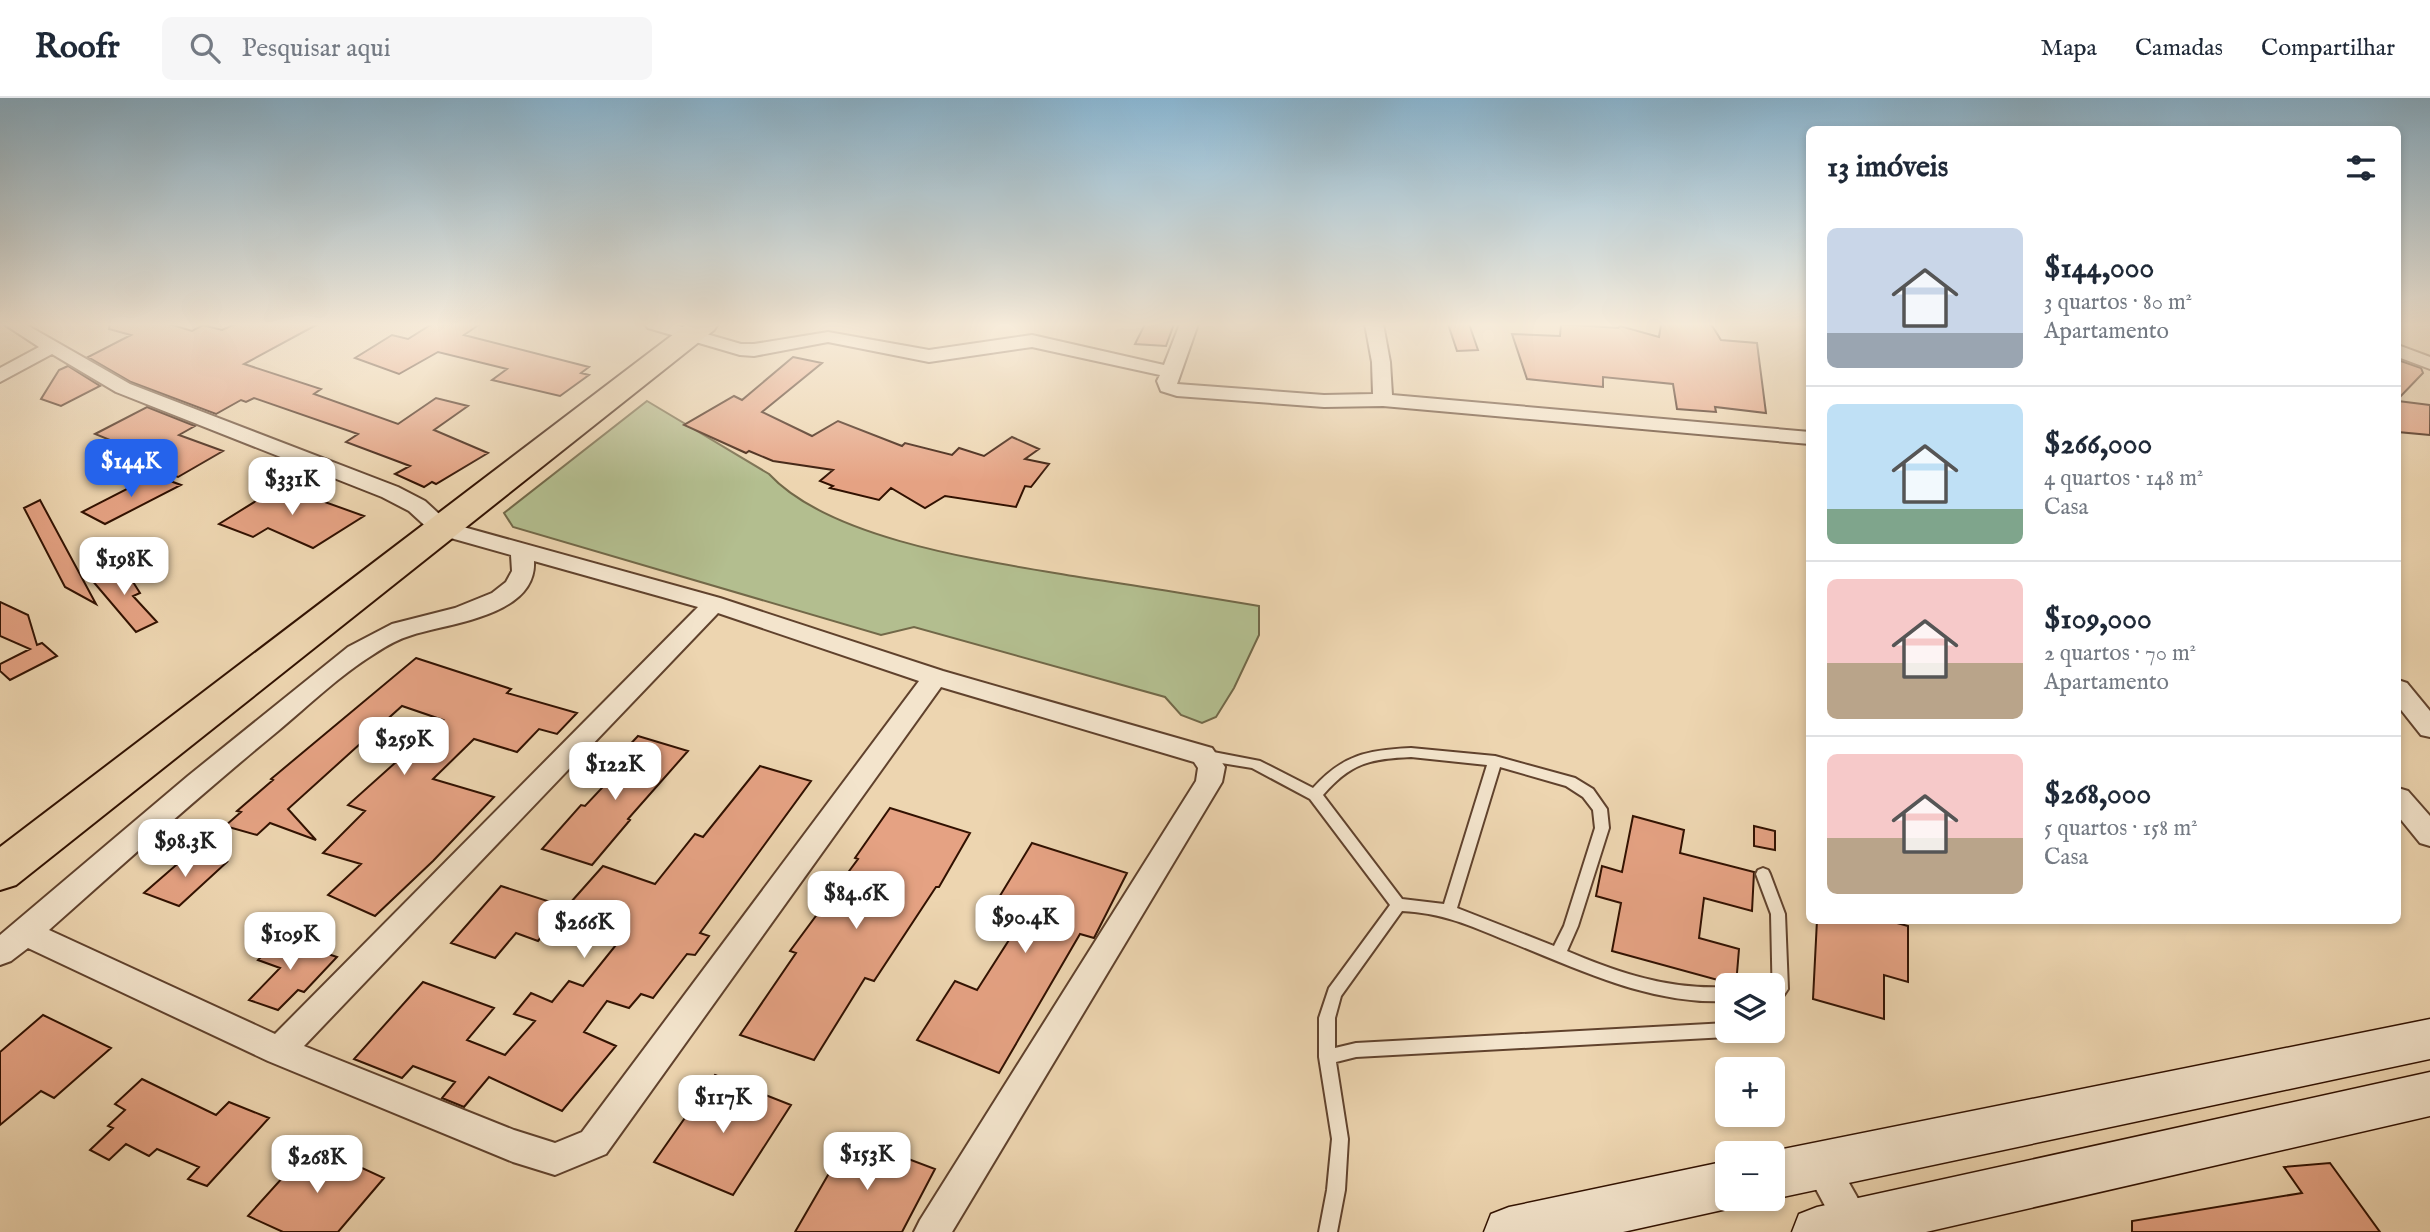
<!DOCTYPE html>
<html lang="pt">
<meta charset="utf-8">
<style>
:root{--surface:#fff;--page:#f6f6f7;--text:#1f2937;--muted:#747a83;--line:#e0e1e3;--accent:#2563eb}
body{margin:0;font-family:"IM FELL English",serif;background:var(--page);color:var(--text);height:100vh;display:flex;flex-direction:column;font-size:26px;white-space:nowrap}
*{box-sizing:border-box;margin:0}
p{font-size:23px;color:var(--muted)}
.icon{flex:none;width:38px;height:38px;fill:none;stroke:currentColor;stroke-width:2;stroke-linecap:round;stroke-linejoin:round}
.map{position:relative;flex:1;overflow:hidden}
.sheet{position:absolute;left:1806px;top:28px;width:595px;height:798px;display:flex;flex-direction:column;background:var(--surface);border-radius:10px;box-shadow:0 4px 10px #0003}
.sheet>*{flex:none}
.tools{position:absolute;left:1715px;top:875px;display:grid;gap:14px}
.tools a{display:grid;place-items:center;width:70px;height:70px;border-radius:10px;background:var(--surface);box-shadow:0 4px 10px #0003;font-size:35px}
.price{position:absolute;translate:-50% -60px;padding:0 16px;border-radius:14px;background:#fff;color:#222;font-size:23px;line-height:46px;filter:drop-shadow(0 2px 4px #0008)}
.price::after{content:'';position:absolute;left:50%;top:42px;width:21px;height:16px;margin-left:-10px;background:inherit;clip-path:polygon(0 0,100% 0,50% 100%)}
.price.current{background:var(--accent);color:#fff}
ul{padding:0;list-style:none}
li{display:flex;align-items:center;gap:21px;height:175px;padding:0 21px}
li+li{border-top:2px solid var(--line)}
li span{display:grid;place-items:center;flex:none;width:196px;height:140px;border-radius:10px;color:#555}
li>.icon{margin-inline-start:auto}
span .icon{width:84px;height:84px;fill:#fffc;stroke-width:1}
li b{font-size:30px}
h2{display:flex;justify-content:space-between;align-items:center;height:84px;padding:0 21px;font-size:30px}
header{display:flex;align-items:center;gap:42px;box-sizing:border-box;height:98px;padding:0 35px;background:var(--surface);border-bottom:2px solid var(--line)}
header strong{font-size:33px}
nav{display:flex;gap:38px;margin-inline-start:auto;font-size:24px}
.search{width:490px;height:63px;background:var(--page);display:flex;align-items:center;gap:18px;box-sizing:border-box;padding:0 24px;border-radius:10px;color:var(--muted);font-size:26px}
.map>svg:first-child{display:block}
</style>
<header>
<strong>Roofr</strong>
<div class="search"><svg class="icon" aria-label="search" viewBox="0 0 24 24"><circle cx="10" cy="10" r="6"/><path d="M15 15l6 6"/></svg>Pesquisar aqui</div>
<nav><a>Mapa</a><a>Camadas</a><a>Compartilhar</a></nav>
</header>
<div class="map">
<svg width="2430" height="1134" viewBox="0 0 2430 1134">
<rect width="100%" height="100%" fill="#edd5b0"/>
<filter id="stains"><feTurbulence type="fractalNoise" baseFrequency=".00286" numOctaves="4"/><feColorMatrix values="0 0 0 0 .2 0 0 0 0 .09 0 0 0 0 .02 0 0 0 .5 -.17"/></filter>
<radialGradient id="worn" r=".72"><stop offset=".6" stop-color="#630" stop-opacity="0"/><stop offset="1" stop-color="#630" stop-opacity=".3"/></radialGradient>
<path fill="#b3be8f" stroke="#726848" stroke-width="2" d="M647,303L769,376C831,443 991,464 1079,479C1139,488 1199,498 1259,508V537L1234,590L1216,619L1202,625L1181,617L1165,599L914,529L881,537L513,429L504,415Z"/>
<path fill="#e5a283" stroke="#311101" stroke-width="2" d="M110,226H169L192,233L203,227L222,232L235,226H318L244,266L321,291L314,296L398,326L436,300L468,308L434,332L488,355L436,386L432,384L424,389L395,376L410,368L346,344L358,336L254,300L246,304L241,302L216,316L131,284L88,259L131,237L109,231Z
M432,226H480L464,237L589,269L581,275L589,277L560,298L492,282L507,271L438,254L399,276L355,260L392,237L408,241Z
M1145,226H1174L1166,248L1135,246Z
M1448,226H1469L1478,252L1457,253Z
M1561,226L1618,230L1620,228L1659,239L1661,226H1711L1721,242L1757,245L1766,315L1715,309L1716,314L1677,311L1673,286L1603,279V289L1527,281L1512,236L1560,238Z
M793,259L822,265L762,314L812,338L838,323L902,348L905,345L952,357L959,350L984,358L1012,339L1039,351L1025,361L1049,366L1031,389L1025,388L1016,409L945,398L925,410L891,390L879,402L830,390L833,388L820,383L833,372L773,363L749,353L746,355L684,327L734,298L742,302Z
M2398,262L2421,270L2423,275L2398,301Z
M68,268L100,288L61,308L41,301L59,272Z
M2398,303L2430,307V337L2398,334Z
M147,309L195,328L179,337L223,353L178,379L154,370L164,364L95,336Z
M154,377L181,387L105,426L82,414Z
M280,388L364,418L313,450L268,430L253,439L219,426Z
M40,402L96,506L65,489L24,410Z
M121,465L140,495L133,498L157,524L136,534L91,481Z
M0,504L28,517L37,547L42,545L57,558L10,582L0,573V566L30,551L0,538Z
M416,560L511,591L507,595L577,615L557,636L539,631L517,654L474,641L433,681L494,699L433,763L375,818L328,797L361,766L323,755L365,713L348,707L443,622L402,608L288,711L316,742L270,725L257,737L225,728L241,714L237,713L273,682L271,681Z
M638,638L688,653L628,721L630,722L592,767L542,751L581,707L585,708L632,658L622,655Z
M760,668L811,683L700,835L709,838L695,857L687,856L653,900L641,896L629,910L607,903L584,934L616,948L562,1013L489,979L464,1009L442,1000L455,984L413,968L402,980L354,961L423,884L494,910L467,942L505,957L535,923L514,916L531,895L552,904L569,883L583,888L620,842L555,822L538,843L516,835L495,860L451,845L501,788L566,809L563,813L603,768L655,786L695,736L703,739Z
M890,710L970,735L939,789H936L874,883L865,880L814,962L740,937L796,855L790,853L858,761L855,760Z
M1633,718L1684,732L1680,755L1754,774L1752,813L1704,800L1699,840L1739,851L1736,887L1612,853L1621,805L1596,798L1602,768L1622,774Z
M1754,728L1775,733V752L1754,748Z
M1032,745L1127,775L1094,840L1080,836L999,975L917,942L955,883L977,892L1025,817L995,806Z
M196,754L227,764L179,808L144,795L183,761L185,763Z
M1817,822H1886L1908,828V884L1884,877V921L1813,901Z
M280,840L337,859L304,894L298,892L278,912L249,902L280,870L258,862Z
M43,917L111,950L54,1000L41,993L0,1027V954Z
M715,977L791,1007L733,1097L654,1064Z
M142,981L216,1017L229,1004L269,1020L207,1088L188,1081L199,1069L157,1051L149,1058L126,1046L109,1062L90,1052L113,1030L108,1028L125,1012L115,1006Z
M850,1039L935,1071L902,1134H795Z
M312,1047L384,1080L338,1134H283L248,1118Z
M2330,1065L2380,1134H2132V1123L2302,1095L2284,1069Z"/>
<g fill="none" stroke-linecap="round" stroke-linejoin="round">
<defs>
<path id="lane" d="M1411,650L1495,658L1575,680L1593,691L1607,711L1609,730L1578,828L1567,853C1619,875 1669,892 1727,889V903C1648,907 1577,870 1505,842C1469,827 1442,815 1402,813L1341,898L1335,920V950L1356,945L1727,925V933H1735L1733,937L1727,939L1356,959L1336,964L1348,1041L1345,1092L1337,1134H1319L1327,1092L1332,1041L1319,959V920L1329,890L1390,807L1310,701L1252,670L1203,662L1198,660L1196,657L1198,654L1203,652L1260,663L1313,690C1343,657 1367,652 1411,650ZM1411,659L1487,667L1444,806L1402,801L1323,697C1351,665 1369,661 1411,659ZM1500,669L1566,688L1583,699L1593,712L1595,730L1564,828L1554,848L1457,810Z
M1763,770L1768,772L1770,776L1785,816L1788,891L1778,906L1773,908L1771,816L1756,776L1758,772Z"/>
<path id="street" d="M4,226H25L130,286L398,389L425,403L449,425L720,500L943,573L1212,650L1225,669L1222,684L952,1134H914L920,1122L1196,683L1198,670L1194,664L941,589L606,1056L555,1077L513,1064L268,963L28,850L11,863L0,867V837L188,678L348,549L392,526L455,510L492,495L506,484L512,473L511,457L433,435L409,413L382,399L116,294L52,256L0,284V270L39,249ZM534,463L698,509L275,936L49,832C124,765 200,697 278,633C309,607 340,577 374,556C386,548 398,541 412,537C449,525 537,518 534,463ZM718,515L919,583L582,1034L555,1045L514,1032L304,948Z
M645,226H672L741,246H754L828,234L929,252L1032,237L1164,267L1180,226H1198L1177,286L1324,297L1373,296L1372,264L1365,226H1383L1390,264L1392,297L1810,334V346L1383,308L1324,309L1177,298L1161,293L1157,283L1160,277L1032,249L929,264L828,244L754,258L740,257L648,230Z
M2398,247L2430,259V271L2398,259Z
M2398,582L2407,585L2430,613V639L2421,637L2398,608Z
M2398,690L2408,693L2430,718V748L2420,745L2398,718Z
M1820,1051L1832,1055L1877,1134H1839L1803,1067L1808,1055Z"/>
<path id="secondary" d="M2430,921V961L1773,1101V1055H1768L1773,1053Z
M2430,974V1018L1926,1134H1792L1799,1116L1817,1109Z
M1727,1063V1101H1746L1744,1104L1727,1111L1623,1134H1484L1491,1116L1509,1109Z"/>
<path id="highway" d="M687,226H718L714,232L16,787L0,792V749Z"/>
</defs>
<use href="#lane" stroke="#60422d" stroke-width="4"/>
<use href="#street" stroke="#60422d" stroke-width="4"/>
<use href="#secondary" stroke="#311101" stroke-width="3"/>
<use href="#highway" stroke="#311101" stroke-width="4"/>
<use href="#lane" fill="#f3e4cc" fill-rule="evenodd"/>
<use href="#street" fill="#f3e4cc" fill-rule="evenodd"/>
<use href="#secondary" fill="#f3e4cc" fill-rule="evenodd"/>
<use href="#highway" fill="#edd5b0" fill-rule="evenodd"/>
</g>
<linearGradient id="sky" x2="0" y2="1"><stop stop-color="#89b6d2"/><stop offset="0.59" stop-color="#f7ecdb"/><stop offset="1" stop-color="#f7ecdb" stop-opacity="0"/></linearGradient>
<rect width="2430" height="384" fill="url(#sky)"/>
<rect width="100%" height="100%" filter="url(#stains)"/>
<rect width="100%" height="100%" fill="url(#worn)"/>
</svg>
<div class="tools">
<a><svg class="icon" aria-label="layers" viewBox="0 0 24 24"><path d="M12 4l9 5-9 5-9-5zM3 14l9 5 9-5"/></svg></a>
<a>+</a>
<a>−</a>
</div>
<b class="price current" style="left:131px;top:401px">$144K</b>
<b class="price" style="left:292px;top:419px">$331K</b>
<b class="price" style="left:124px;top:499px">$198K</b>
<b class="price" style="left:404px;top:679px">$259K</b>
<b class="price" style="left:615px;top:704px">$122K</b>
<b class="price" style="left:185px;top:781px">$98.3K</b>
<b class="price" style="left:856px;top:833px">$84.6K</b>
<b class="price" style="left:1025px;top:857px">$90.4K</b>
<b class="price" style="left:584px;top:862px">$266K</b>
<b class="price" style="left:290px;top:874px">$109K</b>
<b class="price" style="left:723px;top:1037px">$117K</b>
<b class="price" style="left:867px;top:1094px">$153K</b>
<b class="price" style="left:317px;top:1097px">$268K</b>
<section class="sheet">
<h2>13 imóveis<svg class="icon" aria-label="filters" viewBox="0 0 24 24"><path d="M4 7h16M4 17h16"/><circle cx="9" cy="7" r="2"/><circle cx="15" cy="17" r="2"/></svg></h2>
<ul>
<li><span style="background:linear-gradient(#c9d6e8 75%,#9aa5b1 0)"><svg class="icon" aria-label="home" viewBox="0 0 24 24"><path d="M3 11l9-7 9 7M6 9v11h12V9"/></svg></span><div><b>$144,000</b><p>3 quartos · 80 m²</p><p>Apartamento</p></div></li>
<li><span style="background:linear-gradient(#bfe0f5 75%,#7fa58c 0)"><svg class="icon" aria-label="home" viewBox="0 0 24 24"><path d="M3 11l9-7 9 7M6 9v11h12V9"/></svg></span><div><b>$266,000</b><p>4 quartos · 148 m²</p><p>Casa</p></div></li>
<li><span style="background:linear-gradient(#f6c9c9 60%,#b9a48a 0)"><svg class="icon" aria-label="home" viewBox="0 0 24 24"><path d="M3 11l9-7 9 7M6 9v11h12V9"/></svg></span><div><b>$109,000</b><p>2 quartos · 70 m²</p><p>Apartamento</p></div></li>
<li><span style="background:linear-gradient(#f6c9c9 60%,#b9a48a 0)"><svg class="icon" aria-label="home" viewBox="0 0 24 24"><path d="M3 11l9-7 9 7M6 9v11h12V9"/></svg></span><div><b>$268,000</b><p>5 quartos · 158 m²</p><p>Casa</p></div></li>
</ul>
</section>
</div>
